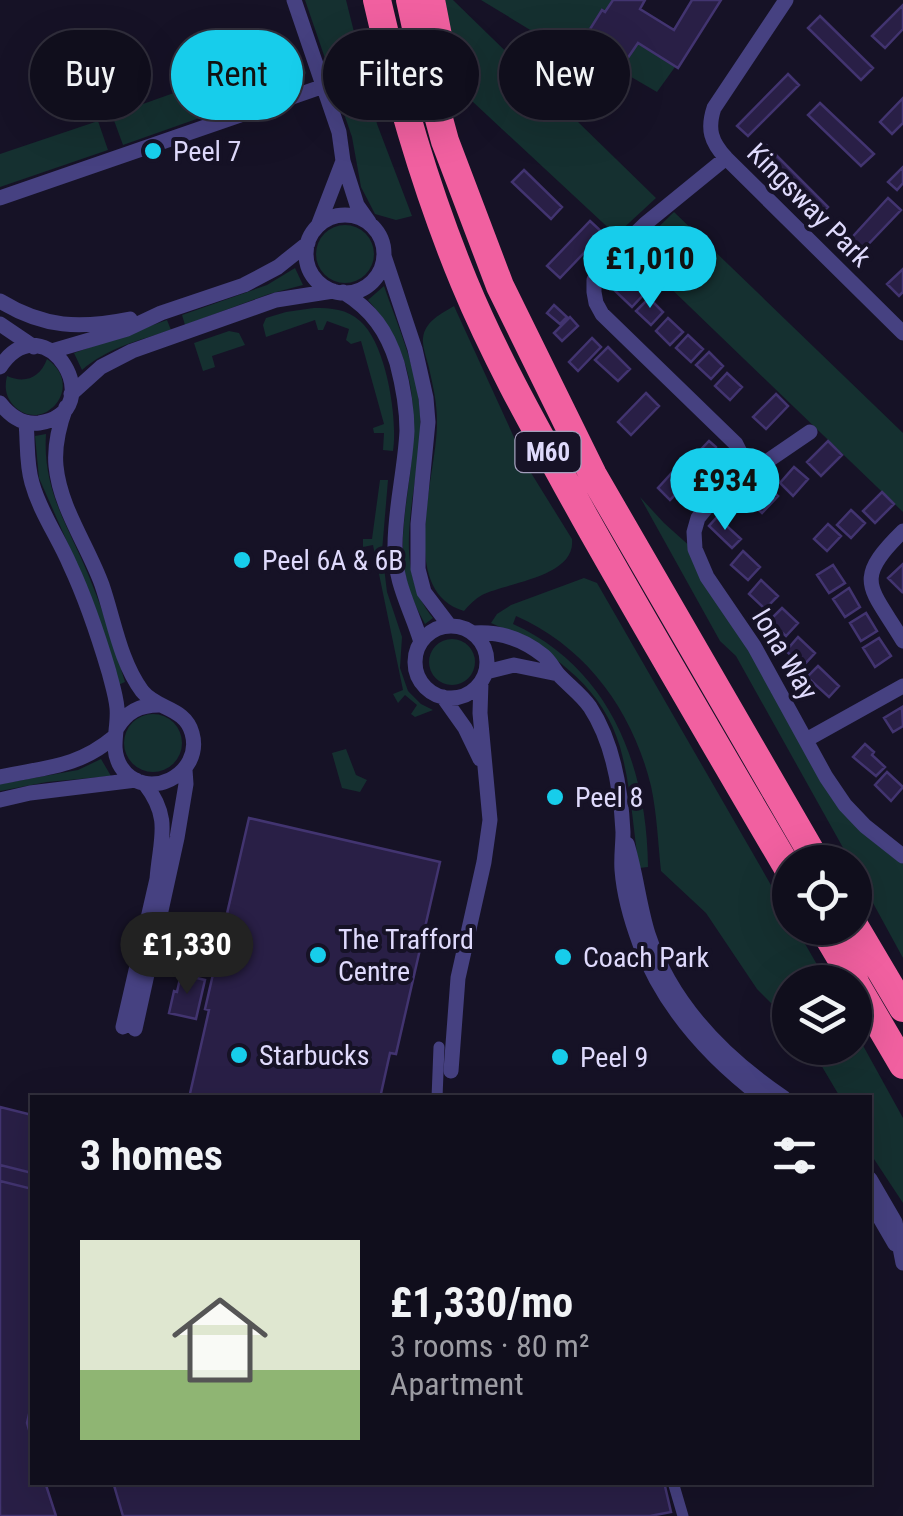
<!DOCTYPE html>
<meta charset="utf-8">
<style>
:root{--surface:#100e1c;--page:#1e1c29;--text:#f1f3f6;--muted:#9c9ca3;--line:#302e3b;--accent:#17cdeb}
body{margin:0;font-family:"Roboto Condensed",sans-serif;background:var(--page);color:var(--text);height:100vh;display:flex;flex-direction:column;font-size:38px;white-space:nowrap}
*{box-sizing:border-box;margin:0}
p{font-size:32px;color:var(--muted)}
.icon{flex:none;width:55px;height:55px;fill:none;stroke:currentColor;stroke-width:2;stroke-linecap:round;stroke-linejoin:round}
.map{position:relative;flex:1;overflow:hidden}
.panel{position:absolute;left:30px;top:1095px;width:842px;height:390px;display:flex;flex-direction:column;background:var(--surface);border-radius:0px;box-shadow:0 10px 40px #0002,0 0 0 2px var(--line)}
.panel>*{flex:none}
.top-card{position:absolute;left:30px;top:30px;width:845px;height:90px;display:flex;gap:20px}
.fabs{position:absolute;left:772px;top:845px;display:grid;gap:20px}
.fabs a{display:grid;place-items:center;width:100px;height:100px;border-radius:50%;background:var(--surface);box-shadow:0 10px 40px #0002,0 0 0 2px var(--line);font-size:50px}
.price{position:absolute;translate:-50% -85px;padding:0 22px;border-radius:35px;background:var(--accent);color:#111;font-size:32px;line-height:65px;filter:drop-shadow(0 2px 5px #0008)}
.price::after{content:'';position:absolute;left:50%;top:60px;width:30px;height:22px;margin-left:-15px;background:inherit;clip-path:polygon(0 0,100% 0,50% 100%)}
.price.on{background:#222;color:#fff}
ul{padding:0;list-style:none}
li{display:flex;align-items:center;gap:30px;height:250px;padding:0 50px}
li span{display:grid;place-items:center;flex:none;width:280px;height:200px;border-radius:0px;color:#555}
li>.icon{margin-inline-start:auto}
span .icon{width:120px;height:120px;fill:#fffc;stroke-width:1}
li b{font-size:42px}
h2{display:flex;justify-content:space-between;align-items:center;height:120px;padding:0 50px;font-size:42px}
.tag{padding:0 35px;border-radius:45px;background:var(--surface);box-shadow:0 10px 40px #0002,0 0 0 2px var(--line);font-size:35px;line-height:90px}
.tag.on{background:var(--accent);color:#111}
.map>svg:first-child{display:block}
</style>
<div class="map">
<svg width="903" height="1516" viewBox="0 0 903 1516">
<rect width="100%" height="100%" fill="#161226"/>
<path fill="#153030" d="M305,0H346L377,124L412,216L396,220L375,214L361,187L352,137Z
M440,0H453L656,198L616,235L458,88Z
M481,0H613L605,12L602,11L625,62L638,43L675,67L657,92L566,39L560,48Z
M297,49L306,73L301,82L123,145L112,115Z
M98,121L108,150L0,187V154Z
M674,212L903,433V512L633,252Z
M316 254a29 29 0 1 1 58 0a29 29 0 1 1-58 0Z
M295,268L303,285L269,294L185,325L182,315L267,285Z
M384,286C398,327 418,370 420,414C424,483 385,558 433,618L425,624C418,611 411,597 407,582C399,551 404,520 408,489C418,417 419,357 368,300Z
M454,306L528,468L572,539C576,577 508,582 482,595C475,599 469,605 464,611C395,591 438,474 437,421C437,403 433,386 429,368C427,359 422,347 423,338C425,321 441,314 454,306Z
M314,308C331,308 347,309 360,321C386,343 398,418 393,451L383,450L384,433H374L373,428L384,424L361,341L351,344L346,340L349,329L327,321L323,330H318L315,320L266,337L263,325L266,318L286,312Z
M167,320L171,330C140,340 107,348 82,370L74,353Z
M229,331L239,333L245,345L212,356L215,367L203,371L194,343Z
M47,359C86,386 44,434 15,407C6,398 4,388 7,376C25,384 40,378 47,359Z
M46,434C42,494 72,531 92,584C105,616 115,649 125,682L118,685L76,562L39,478L35,436Z
M380,480H388L382,551L387,592L402,637L400,668L408,691L421,704L433,710L415,717L411,714L417,705L405,695L398,703L393,694L403,690L373,545L363,547V539H372Z
M640,497L664,523L693,549L751,647L825,781L893,856L903,864V958L855,870V862H851L736,656L720,641Z
M584,578L597,583L790,918V928H796L827,982H790V1008L771,1003L757,989L706,913L661,871C658,843 657,814 651,786C633,712 587,647 516,616L513,624C610,668 647,766 648,867L639,868C633,828 631,786 620,747C602,684 547,648 491,623L497,614L511,605Z
M429 662a23 23 0 1 1 46 0a23 23 0 1 1-46 0Z
M124 743a29 29 0 1 1 58 0a29 29 0 1 1-58 0Z
M346,749L356,775L367,780L360,792L342,788L332,753Z
M101,759L111,776L47,782L0,791V784L78,770Z
M855,1031L903,1118V1203L870,1153V1098L840,1097L811,1048H855Z"/>
<path fill="#291f46" stroke="#423470" stroke-width="2.5" d="M613,0H645L640,9L674,30L692,0H721L678,68L638,43L625,62L585,37L602,10L605,12Z
M903,5V29L885,48L872,36Z
M820,16L873,68L861,80L808,28Z
M788,74L799,85L748,136L737,126Z
M903,98V123L892,134L880,122Z
M820,103L874,154L861,166L808,115Z
M766,145L828,207L816,219L754,157Z
M903,167V183L897,190L888,182Z
M524,170L562,207L551,219L512,182Z
M888,198L901,210L858,255L846,244Z
M590,221L603,233L560,278L547,266Z
M903,269V292L899,296L887,284Z
M623,274L644,294L632,307L611,287Z
M649,298L663,312L651,325L636,311Z
M554,305L567,317L560,324L547,313Z
M570,317L578,326L562,341L554,333Z
M668,318L683,332L670,345L656,331Z
M688,335L703,349L691,362L676,348Z
M592,338L601,347L578,371L569,362Z
M608,347L630,369L618,381L595,360Z
M709,352L723,366L711,379L696,365Z
M727,373L742,387L730,400L715,386Z
M646,393L659,406L631,435L618,422Z
M776,394L788,406L766,429L753,417Z
M709,441L716,447V459L694,482L691,479L670,500L658,488L679,465L682,469Z
M828,441L842,455L821,476L807,462Z
M794,467L808,479L793,496L780,483Z
M764,484L778,496L762,513L749,501Z
M882,492L894,504L875,523L863,511Z
M851,510L865,523L851,538L837,525Z
M717,517L741,539L732,548L709,526Z
M828,524L841,536L827,551L814,539Z
M743,551L760,567L748,580L731,565Z
M903,564V590L902,592L888,578Z
M833,565L845,583L829,593L817,575Z
M761,580L778,596L765,609L749,594Z
M849,588L860,607L845,617L833,599Z
M782,608L798,623L786,636L769,621Z
M866,613L877,631L861,641L850,623Z
M798,637L815,653L803,666L786,651Z
M879,638L891,656L875,667L863,648Z
M818,666L839,686L829,697L807,677Z
M902,707L903,726L893,732L884,718Z
M865,744L874,752L872,755L885,767L876,776L853,757Z
M887,772L903,787L891,801L875,785Z
M249,818L440,862L396,1054L390,1053L380,1098H189L209,1010L205,1009Z
M181,974L205,980L196,1019L169,1013L174,991L177,992Z
M0,1107L32,1115V1401L27,1423L32,1440V1482H45L56,1516H0Z
M0,1165L32,1173V1189L0,1181Z
M113,1482H664L671,1512L650,1516H123Z"/>
<g fill="none" stroke-linecap="round" stroke-linejoin="round">
<path stroke="#464181" stroke-width="11" d="M437,1098L439,1047
M673,1482L683,1516"/>
<path stroke="#464181" stroke-width="15" d="M294,0L339,132L343,161L357,205L369,222
M786,0L714,108C707,129 711,142 726,158L903,333
M726,158L645,224L602,266L594,280V292L596,303L602,314L736,444L741,454V465L698,518L694,532L695,549L707,577L754,646L826,777L845,805L865,826L903,856
M0,198L324,86
M306 254a39 39 0 1 1 78 0a39 39 0 1 1-78 0Z
M318,226L343,161
M384,256L415,349L426,398L428,422L418,524V569L424,592L449,625
M343,292C372,310 387,331 397,363C403,386 407,408 407,431C405,470 395,508 395,546C395,585 410,606 421,642
M0,301C44,328 80,329 130,319
M0,324L34,347
M52,351L127,329L161,313L244,285L278,267L308,243
M0,367C46,299 113,412 39,423C22,425 10,416 0,403
M71,394L101,367L132,351L276,300L333,291
M26,423C28,443 26,463 32,483C40,512 58,537 70,565C86,599 98,635 109,672C112,684 116,696 117,708C119,729 109,748 121,767C145,804 204,775 192,733C185,707 157,710 142,691C120,661 114,620 102,585C88,546 60,508 56,466C54,445 59,426 66,407
M741,465L766,462L810,432
M903,531C852,581 870,586 903,641
M415 662a36 36 0 1 1 72 0a36 36 0 1 1-72 0Z
M473,633C499,631 523,639 544,656C550,661 553,668 558,674C569,686 581,694 590,707C613,742 621,791 623,832C623,845 621,857 622,870C624,896 631,920 640,944C664,1007 710,1058 763,1098
M486,672L514,665L558,674
M443,697L465,728L480,759
M117,728C127,712 139,705 159,705
M806,740L903,686
M0,777C45,767 77,768 114,737
M0,800L30,793L136,780
M627,844C636,874 639,905 648,934C671,1004 725,1058 784,1098
M123,1027L157,879C160,839 172,819 145,784
M135,1029L177,838L186,784L185,770
M451,1071L458,978L484,862L490,820L480,713L481,682
M870,1179L895,1222L903,1263
M870,1201L895,1244"/>
<path stroke="#f160a0" stroke-width="28" d="M377,0C399,97 426,190 464,282C498,364 542,440 585,518C652,637 721,754 790,872
M410,0L424,64L445,141L500,286L593,475L817,862
M431,0L447,82
M855,927L903,1008
M823,928L855,982
M855,983L903,1065"/>
</g>
<g fill="#17cdeb" stroke="#161226" stroke-width="4">
<circle cx="153" cy="151" r="10"/>
<circle cx="242" cy="560" r="10"/>
<circle cx="555" cy="797" r="10"/>
<circle cx="318" cy="955" r="10"/>
<circle cx="563" cy="957" r="10"/>
<circle cx="239" cy="1055" r="10"/>
<circle cx="560" cy="1057" r="10"/>
</g>
<g text-anchor="middle" dominant-baseline="central" stroke-width="8" stroke-linejoin="round" paint-order="stroke">
<rect fill="#161226" stroke="#a39ebc" stroke-width="2.5" x="515.5" y="432" width="65" height="40" rx="8"/>
<g font-size="25" font-weight="bold" fill="#dfdafc">
<text x="548" y="452">M60</text>
</g>
<g font-size="28" fill="#dfdafc" stroke="#161226" text-anchor="start">
<text x="173" y="151">Peel 7</text>
<text x="262" y="560">Peel 6A &amp; 6B</text>
<text x="575" y="797">Peel 8</text>
<text x="338" y="939">The Trafford<tspan x="338" dy="32">Centre</tspan></text>
<text x="583" y="957">Coach Park</text>
<text x="259" y="1055">Starbucks</text>
<text x="580" y="1057">Peel 9</text>
</g>
<g font-size="28" fill="#dfdafc" stroke="#161226">
<text transform="translate(809 205) rotate(45)">Kingsway Park</text>
<text transform="translate(785 654) rotate(59)">Iona Way</text>
</g>
</g>
</svg>
<div class="fabs">
<a><svg class="icon" aria-label="locate" viewBox="0 0 24 24"><circle cx="12" cy="12" r="6"/><path d="M12 2v4M12 18v4M2 12h4M18 12h4"/></svg></a>
<a><svg class="icon" aria-label="layers" viewBox="0 0 24 24"><path d="M12 4l9 5-9 5-9-5zM3 14l9 5 9-5"/></svg></a>
</div>
<b class="price" style="left:650px;top:311px">£1,010</b>
<b class="price" style="left:725px;top:533px">£934</b>
<b class="price on" style="left:187px;top:997px">£1,330</b>
<div class="top-card">
<a class="tag">Buy</a>
<a class="tag on">Rent</a>
<a class="tag">Filters</a>
<a class="tag">New</a>
</div>
<section class="panel">
<h2>3 homes<svg class="icon" aria-label="filters" viewBox="0 0 24 24"><path d="M4 7h16M4 17h16"/><circle cx="9" cy="7" r="2"/><circle cx="15" cy="17" r="2"/></svg></h2>
<ul>
<li><span style="background:linear-gradient(#dfe7d0 65%,#8fb573 0)"><svg class="icon" aria-label="home" viewBox="0 0 24 24"><path d="M3 11l9-7 9 7M6 9v11h12V9"/></svg></span><div><b>£1,330/mo</b><p>3 rooms · 80 m²</p><p>Apartment</p></div></li>
</ul>
</section>
</div>
